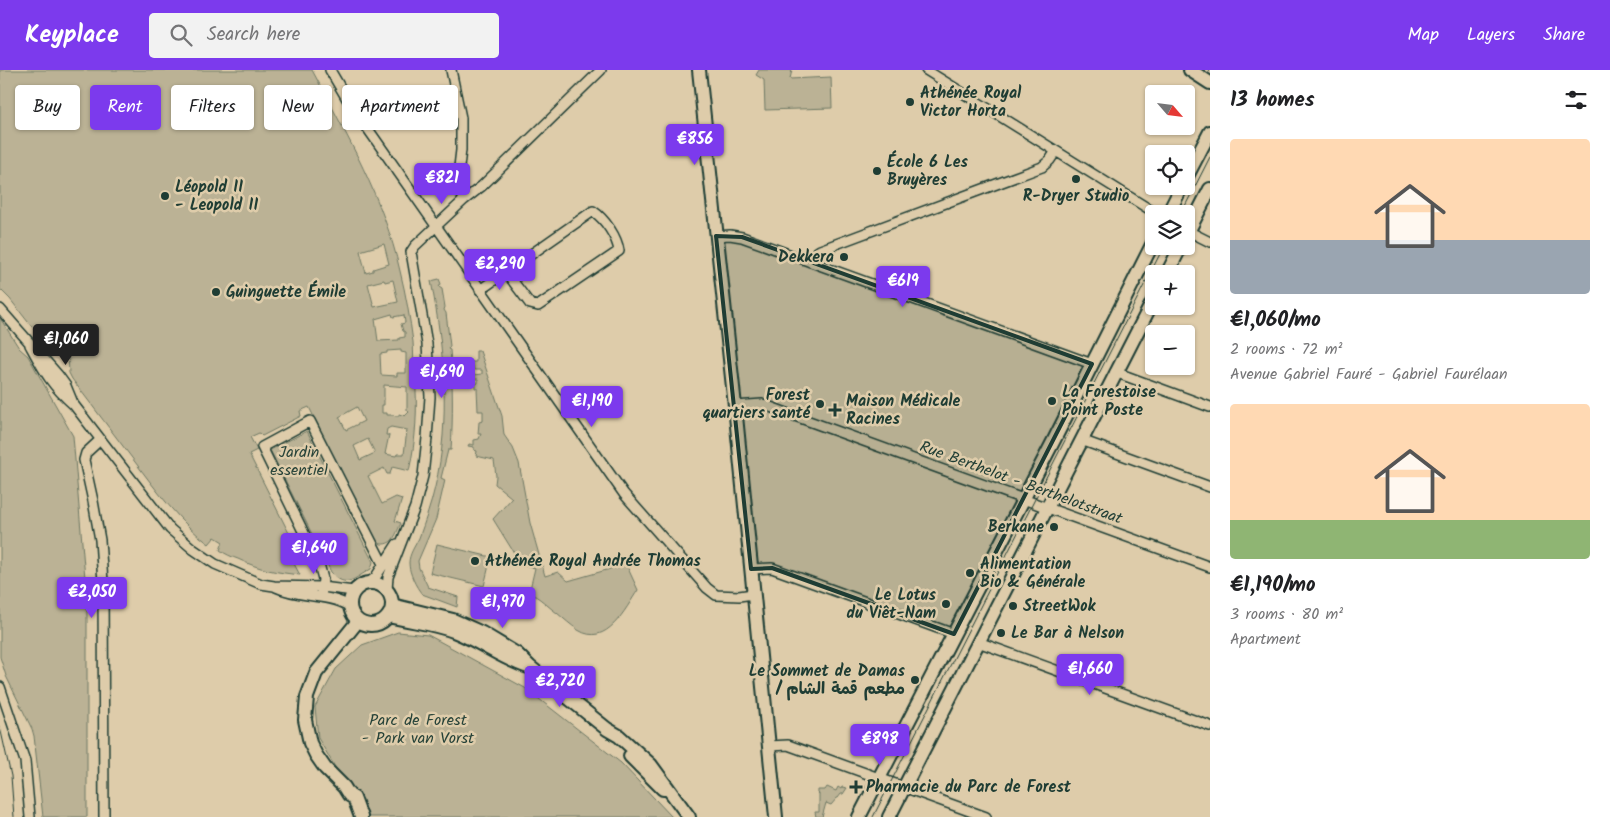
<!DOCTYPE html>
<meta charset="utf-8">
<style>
:root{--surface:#fff;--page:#f2f2f2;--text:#202124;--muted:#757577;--accent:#7c3aed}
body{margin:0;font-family:Kalam,"Playpen Sans Arabic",sans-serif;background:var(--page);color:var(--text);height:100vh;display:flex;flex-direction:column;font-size:19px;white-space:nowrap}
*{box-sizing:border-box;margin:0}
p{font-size:16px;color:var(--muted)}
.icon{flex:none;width:28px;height:28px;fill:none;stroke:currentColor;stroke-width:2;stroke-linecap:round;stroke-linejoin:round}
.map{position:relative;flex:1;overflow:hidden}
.panel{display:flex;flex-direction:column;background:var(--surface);width:400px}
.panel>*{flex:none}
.hud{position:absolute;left:15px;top:15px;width:475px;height:45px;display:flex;gap:10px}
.needle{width:32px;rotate:118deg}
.tools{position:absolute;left:1145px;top:15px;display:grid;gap:10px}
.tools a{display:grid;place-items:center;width:50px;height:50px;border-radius:5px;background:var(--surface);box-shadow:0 1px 4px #0004;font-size:25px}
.price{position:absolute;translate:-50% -42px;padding:0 11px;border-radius:5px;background:var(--accent);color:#fff;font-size:16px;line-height:32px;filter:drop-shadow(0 1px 2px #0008)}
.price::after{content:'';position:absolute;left:50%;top:30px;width:15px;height:11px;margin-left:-8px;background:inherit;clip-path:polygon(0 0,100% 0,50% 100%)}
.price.current{background:#222;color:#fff}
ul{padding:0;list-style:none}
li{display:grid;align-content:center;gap:10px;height:265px;padding:0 20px}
li span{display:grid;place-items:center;height:155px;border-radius:5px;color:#555}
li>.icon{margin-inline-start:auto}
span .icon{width:90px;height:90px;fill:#fffc;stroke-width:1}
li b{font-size:21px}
h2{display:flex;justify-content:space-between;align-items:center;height:60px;padding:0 20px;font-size:21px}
.tag{padding:0 18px;border-radius:5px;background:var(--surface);box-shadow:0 1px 4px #0004;font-size:18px;line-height:45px}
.tag.current{background:var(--accent);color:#fff}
header{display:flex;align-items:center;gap:30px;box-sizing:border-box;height:70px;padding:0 25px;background:var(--accent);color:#fff}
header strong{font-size:24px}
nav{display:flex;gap:28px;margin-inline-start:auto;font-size:18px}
.search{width:350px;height:45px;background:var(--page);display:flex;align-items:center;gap:12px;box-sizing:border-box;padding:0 18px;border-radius:5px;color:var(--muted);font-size:19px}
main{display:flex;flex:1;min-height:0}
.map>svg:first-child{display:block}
</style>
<header>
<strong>Keyplace</strong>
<div class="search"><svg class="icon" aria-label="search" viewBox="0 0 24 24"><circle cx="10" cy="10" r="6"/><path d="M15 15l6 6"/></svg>Search here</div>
<nav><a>Map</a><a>Layers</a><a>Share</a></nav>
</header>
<main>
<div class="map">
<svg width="1210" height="747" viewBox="0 0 1210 747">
<rect width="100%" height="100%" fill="#deccaa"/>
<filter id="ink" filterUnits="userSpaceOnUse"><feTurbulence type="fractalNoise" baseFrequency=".02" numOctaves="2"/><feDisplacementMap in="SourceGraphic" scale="10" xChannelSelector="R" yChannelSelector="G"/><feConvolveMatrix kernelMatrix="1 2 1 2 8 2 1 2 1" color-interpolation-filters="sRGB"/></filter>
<g filter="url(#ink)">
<path fill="#bbb295" stroke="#6d7864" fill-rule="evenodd" d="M0,0H312C347,65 384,130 400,201C406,225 410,249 413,272C414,284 413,295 415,307C418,337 416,371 409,401L392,397L390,404H387L384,398L368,406L382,434L396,427L402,429L395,451L401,453C396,463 394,475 381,474L374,469L309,337L300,341L301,346L262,366L259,363L250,367L257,380L249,384L293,471L284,475L300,505C275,502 261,500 238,489C232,487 225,484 220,480L223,472L215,467L209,474C179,452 157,421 135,392C114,364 93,337 72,309L69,303L68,286L57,285L50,280L10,229L0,219ZM384,174L389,194L373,199V201L366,203L360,181ZM384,210L385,212L393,210L398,232L374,237L368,214ZM392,244L393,247L404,245L405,253L401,254L403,261L405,262V267L399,268V270L378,271L375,249ZM401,280V282L406,283V303H397V306L381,305L380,284L387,283V281ZM384,315L407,317V340L409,342L405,346L399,344V346H395L394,345H387V343H382V335H384ZM357,337L364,351L346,360L339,347ZM391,357L407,360L404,384H397L396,386L385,384L389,365H386L387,359ZM368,369L375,383L360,390L354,376Z
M759,0H792L790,9L831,7L832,38L765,40L764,10L756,5Z
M439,209L441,214L439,217L442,219L445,237L444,240L446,243L450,276L448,279L450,280C453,313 453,347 451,380H448L441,408L445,410L436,449L418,491L419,498L428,517L458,527L457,537L422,524C416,517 409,503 409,493C409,484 415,476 419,468C425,451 431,435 435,417C451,350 444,278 431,211Z
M0,248L19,278L28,286L73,366L87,532V747H43L34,666L32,659L6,606L0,587Z
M476,281H480L502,346L504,365L513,378L519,393L530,453L545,506L558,502L568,511L610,499L625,492L638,520C625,539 607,578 578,560C571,555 564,549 557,543C547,536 540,527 529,523L535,498L521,494L493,449L512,428L495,414L496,406L494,390L476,386L477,381L474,380V377L468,376L469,374L474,375V370L479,369L481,364H478L479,352L483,351V341H478L477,318H475V314L478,313V309H473V305L482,304V300H474L473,296H470V292H476Z
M307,361L373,492L371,499C354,508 346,520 331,502L270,380Z
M437,474L491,487L484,516L430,503Z
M398,562L428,565L525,618L621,693L672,747H368L363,729L335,697L318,668L315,637L336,599L362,575Z
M827,717L836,721L838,717L841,719L842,717L847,718L843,724H841L838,728H837L831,735L826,733L822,747H816L815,742H819V724L818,723V720H825Z"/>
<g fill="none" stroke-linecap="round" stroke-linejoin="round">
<defs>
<path id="street" d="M330,0L347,29L624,424L707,518L716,525L739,526L753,524
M451,0L461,48V80L457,114L464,130
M926,0L1157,144
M1186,160L1210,172
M716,166L730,165L742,167L1092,294
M810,192L814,184L820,180L1042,97L1050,90L1056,81
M480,220L593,141C605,149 617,167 619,181L538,236L530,234L506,202
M0,239L58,305L66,316L73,333
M30,275C44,301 51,315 74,335L170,459L193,479L215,494L261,514L274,516L322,517L354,521
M1115,302L1210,337
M735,336L762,334L1210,497
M100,370L86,383L84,390L93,431L100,470L103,512L104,747
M1081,370L1210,417
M751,499L772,498L954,564
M368,513L375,508L397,474
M276,517C299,528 327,523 349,536
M387,520L388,507L415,437L423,406L427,368L430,327L427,274L411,182L415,176L464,130L482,116L601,0
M321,527L323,509L319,494L262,377L310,351L383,494
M978,572L1210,656
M0,617L25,691L30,747
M769,676L788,675L986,747"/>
<path id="secondary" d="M699,0L735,336L776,747
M1190,0L1210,13
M1186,108L1210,62
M1168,144L1182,116
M1186,166L1210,119
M1167,204L1181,176
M350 534a21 21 0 1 1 42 0a21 21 0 1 1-42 0Z
M392,535L453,550L482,563L517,584L530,597L607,659L619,666L651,695L689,747
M389,546C411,552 434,553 456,562C481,572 503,589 528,597
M358,551L316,603L307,627L305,650L310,673L316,685L325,698L344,717L349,725L354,728L361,747
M630,686L663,719
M859,747L1054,370L1154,171
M889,747L1154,229"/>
</defs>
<use href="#street" stroke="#1f3d34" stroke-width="12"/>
<use href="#secondary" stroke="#1f3d34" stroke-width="16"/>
<use href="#street" stroke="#deccaa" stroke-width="9"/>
<use href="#secondary" stroke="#deccaa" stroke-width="12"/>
<path stroke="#1f3d34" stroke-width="1" d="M1209,0L1210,1
M1181,144L1210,87
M0,657L11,706L14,747
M873,747L1164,176"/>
</g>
</g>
<path fill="#1f3d34" fill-opacity="0.2" stroke="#1f3d34" stroke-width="4" stroke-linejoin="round" d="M716,166L742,167L1092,294L954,564L772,498L751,499Z"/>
<g fill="#1f3d34" stroke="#deccaa" stroke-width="2">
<circle cx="910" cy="32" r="5"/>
<circle cx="877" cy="101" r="5"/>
<circle cx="1076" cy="109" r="5"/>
<circle cx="165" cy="126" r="5"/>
<circle cx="844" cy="187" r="5"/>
<circle cx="216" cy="222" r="5"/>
<circle cx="1052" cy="331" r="5"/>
<circle cx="820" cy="334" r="5"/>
<path d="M832.5 332.5h5v5h5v5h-5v5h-5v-5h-5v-5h5z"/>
<circle cx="1054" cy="457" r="5"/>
<circle cx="475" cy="491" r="5"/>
<circle cx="970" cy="503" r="5"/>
<circle cx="946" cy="534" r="5"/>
<circle cx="1013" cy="536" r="5"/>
<circle cx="1001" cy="563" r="5"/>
<circle cx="915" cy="610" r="5"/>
<path d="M853.5 709.5h5v5h5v5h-5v5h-5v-5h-5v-5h5z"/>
</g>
<g text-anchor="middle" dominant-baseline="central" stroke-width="5" stroke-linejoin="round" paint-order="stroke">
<g font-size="16" font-weight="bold" fill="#1f3d34" stroke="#deccaa" text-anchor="start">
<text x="920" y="23">Athénée Royal<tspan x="920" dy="18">Victor Horta</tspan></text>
<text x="887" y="92">École 6 Les<tspan x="887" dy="18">Bruyères</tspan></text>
<text x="175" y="117">Léopold II<tspan x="175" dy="18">- Leopold II</tspan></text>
<text x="1076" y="126" text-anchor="middle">R-Dryer Studio</text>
<text x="834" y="187" text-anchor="end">Dekkera</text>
<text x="226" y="222">Guinguette Émile</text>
<text x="1062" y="322">La Forestoise<tspan x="1062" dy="18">Point Poste</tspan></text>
<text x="810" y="325" text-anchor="end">Forest<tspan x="810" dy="18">quartiers santé</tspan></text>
<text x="846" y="331">Maison Médicale<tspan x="846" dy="18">Racines</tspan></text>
<text x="1044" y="457" text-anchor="end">Berkane</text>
<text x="485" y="491">Athénée Royal Andrée Thomas</text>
<text x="980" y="494">Alimentation<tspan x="980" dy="18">Bio &amp; Générale</tspan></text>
<text x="936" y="525" text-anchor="end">Le Lotus<tspan x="936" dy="18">du Viêt-Nam</tspan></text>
<text x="1023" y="536">StreetWok</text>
<text x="1011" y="563">Le Bar à Nelson</text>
<text x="905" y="601" text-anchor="end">Le Sommet de Damas<tspan x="905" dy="18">/ مطعم قمة الشام</tspan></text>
<text x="866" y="717">Pharmacie du Parc de Forest</text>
</g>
<g font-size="16" fill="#274339" stroke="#deccaa">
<text x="299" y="382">Jardin<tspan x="299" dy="18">essentiel</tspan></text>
<text x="418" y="650">Parc de Forest<tspan x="418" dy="18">- Park van Vorst</tspan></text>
</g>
<g font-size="16" fill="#1f3d34" stroke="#deccaa">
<text transform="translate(1021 413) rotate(20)">Rue Berthelot - Berthelotstraat</text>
</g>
</g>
</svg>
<div class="tools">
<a><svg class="needle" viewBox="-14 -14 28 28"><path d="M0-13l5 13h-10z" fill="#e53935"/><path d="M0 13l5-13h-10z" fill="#757577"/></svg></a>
<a><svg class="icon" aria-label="locate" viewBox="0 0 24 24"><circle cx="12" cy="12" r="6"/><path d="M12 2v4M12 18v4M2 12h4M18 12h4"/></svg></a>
<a><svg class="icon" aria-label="layers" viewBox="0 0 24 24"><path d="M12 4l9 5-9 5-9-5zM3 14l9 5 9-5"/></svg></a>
<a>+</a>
<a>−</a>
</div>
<b class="price" style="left:695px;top:96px">€856</b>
<b class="price" style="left:442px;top:135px">€821</b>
<b class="price" style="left:500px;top:221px">€2,290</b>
<b class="price" style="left:903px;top:238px">€619</b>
<b class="price current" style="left:66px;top:296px">€1,060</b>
<b class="price" style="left:442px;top:329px">€1,690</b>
<b class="price" style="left:592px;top:358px">€1,190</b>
<b class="price" style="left:314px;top:505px">€1,640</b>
<b class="price" style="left:92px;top:549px">€2,050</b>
<b class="price" style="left:503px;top:559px">€1,970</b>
<b class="price" style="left:1090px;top:626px">€1,660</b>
<b class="price" style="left:560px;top:638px">€2,720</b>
<b class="price" style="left:880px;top:696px">€898</b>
<div class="hud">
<a class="tag">Buy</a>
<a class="tag current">Rent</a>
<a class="tag">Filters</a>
<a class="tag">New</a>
<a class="tag">Apartment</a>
</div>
</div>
<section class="panel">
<h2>13 homes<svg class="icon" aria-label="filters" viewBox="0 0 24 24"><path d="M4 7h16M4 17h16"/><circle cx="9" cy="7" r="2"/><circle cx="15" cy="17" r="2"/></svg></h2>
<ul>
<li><span style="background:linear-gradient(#ffd9b3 65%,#9aa5b1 0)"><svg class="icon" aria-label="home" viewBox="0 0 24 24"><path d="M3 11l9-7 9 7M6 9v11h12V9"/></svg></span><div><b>€1,060/mo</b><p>2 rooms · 72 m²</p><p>Avenue Gabriel Fauré - Gabriel Faurélaan</p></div></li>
<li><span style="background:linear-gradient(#ffd9b3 75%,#8fb573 0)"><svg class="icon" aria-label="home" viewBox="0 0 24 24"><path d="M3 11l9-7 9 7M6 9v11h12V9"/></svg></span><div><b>€1,190/mo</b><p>3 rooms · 80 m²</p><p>Apartment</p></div></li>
</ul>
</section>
</main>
